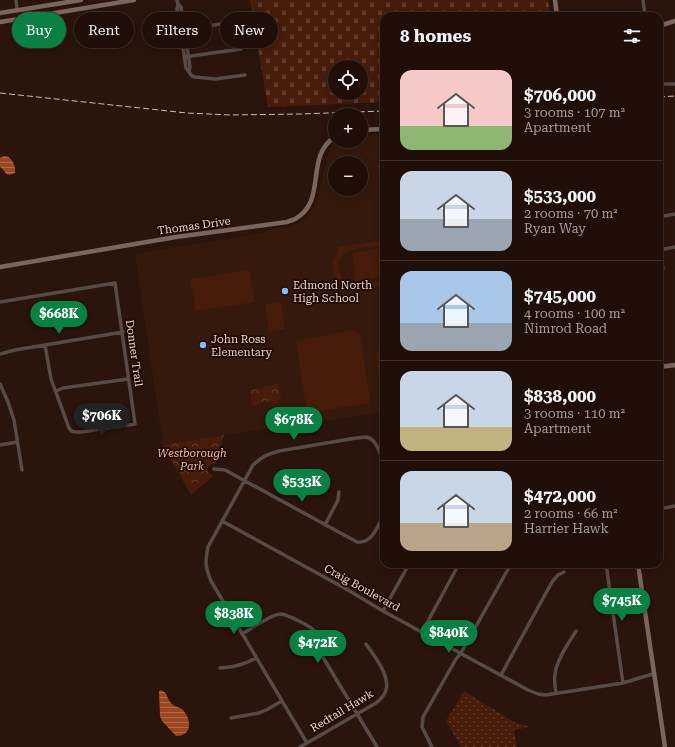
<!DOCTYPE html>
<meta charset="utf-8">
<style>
:root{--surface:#200f09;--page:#281812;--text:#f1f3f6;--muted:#a29c9c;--line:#3d2f2a;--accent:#0b8043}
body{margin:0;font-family:"Roboto Serif",serif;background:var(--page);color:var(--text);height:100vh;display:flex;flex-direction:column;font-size:15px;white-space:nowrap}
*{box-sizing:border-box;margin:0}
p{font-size:13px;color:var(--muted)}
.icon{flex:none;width:22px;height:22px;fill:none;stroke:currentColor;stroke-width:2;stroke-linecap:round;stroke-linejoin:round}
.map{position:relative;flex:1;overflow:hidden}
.panel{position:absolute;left:380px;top:12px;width:283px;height:556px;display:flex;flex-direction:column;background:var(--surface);border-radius:12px;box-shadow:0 2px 10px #0003,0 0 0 1px var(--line)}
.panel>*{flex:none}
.banner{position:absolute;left:12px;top:12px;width:308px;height:36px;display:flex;gap:8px}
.tools{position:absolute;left:328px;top:60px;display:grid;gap:8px}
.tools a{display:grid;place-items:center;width:40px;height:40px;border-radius:50%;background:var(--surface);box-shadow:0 2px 10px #0003,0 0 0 1px var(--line);font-size:20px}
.price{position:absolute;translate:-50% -34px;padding:0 9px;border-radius:14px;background:var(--accent);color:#fff;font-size:13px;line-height:26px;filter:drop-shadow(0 1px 2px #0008)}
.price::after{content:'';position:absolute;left:50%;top:24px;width:12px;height:9px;margin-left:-6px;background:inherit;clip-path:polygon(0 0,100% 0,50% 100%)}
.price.on{background:#222;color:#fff}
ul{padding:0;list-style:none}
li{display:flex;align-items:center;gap:12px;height:100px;padding:0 20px}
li+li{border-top:1px solid var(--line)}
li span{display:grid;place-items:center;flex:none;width:112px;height:80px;border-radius:12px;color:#555}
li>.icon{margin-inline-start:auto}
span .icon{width:48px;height:48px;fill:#fffc;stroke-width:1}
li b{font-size:17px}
h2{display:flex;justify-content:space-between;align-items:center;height:48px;padding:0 20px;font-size:17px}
.chip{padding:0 14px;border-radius:18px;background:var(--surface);box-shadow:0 2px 10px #0003,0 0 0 1px var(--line);font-size:14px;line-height:36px}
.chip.on{background:var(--accent);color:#fff}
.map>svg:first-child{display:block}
</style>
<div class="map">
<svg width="675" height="747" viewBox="0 0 675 747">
<defs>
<pattern id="grass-dots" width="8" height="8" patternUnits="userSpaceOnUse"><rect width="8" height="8" fill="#471c0a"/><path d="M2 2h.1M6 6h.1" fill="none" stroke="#613c2c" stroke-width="1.8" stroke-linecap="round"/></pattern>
<pattern id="cemetery-stones" width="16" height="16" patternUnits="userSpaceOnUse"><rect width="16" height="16" fill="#471c0a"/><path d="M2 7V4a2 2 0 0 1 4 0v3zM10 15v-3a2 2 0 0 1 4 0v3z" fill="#613c2c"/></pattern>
<pattern id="park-crowns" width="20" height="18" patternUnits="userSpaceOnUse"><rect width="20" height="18" fill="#471c0a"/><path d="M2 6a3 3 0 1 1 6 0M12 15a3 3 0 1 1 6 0" fill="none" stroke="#613c2c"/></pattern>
<pattern id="water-rules" width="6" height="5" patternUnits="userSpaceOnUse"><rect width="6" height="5" fill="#9d461f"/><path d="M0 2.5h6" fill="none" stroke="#af6849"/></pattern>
</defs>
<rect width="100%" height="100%" fill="#2b140c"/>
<path fill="#35190d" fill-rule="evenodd" d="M384,135V412L296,426L295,424L163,445L135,254L265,233L268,230L288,227L301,222L309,215L317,201L324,171L328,154L332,146L338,141H361V136ZM335,163H361V189H335Z"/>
<path fill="url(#grass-dots)" d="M464,691L514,722L530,727L514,730L517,747H461L446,721Z"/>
<path fill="url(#cemetery-stones)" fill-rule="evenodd" d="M250,0H548L550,16H384V102L268,107ZM335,67H361V93H335Z"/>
<path fill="url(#park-crowns)" d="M277,384L281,397L278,404L272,405L271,401L263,402L254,406L252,405L250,390Z
M224,435L216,463C210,463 207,466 208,472L213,476L191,495L163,445Z"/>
<path fill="#471c0a" d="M384,240V245C375,247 354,248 348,252C333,259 337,282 353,284C362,285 375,281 384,280V285L345,291L344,286C335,280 331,270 334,260C336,254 339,253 338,247Z
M384,248V276L356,281L352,253Z
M249,270L255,302L196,311L190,279Z
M281,302L285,329L269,332L265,304Z
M353,330L360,335L370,399L368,403L313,412L306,407L296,341Z
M384,343V398L381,395L376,353Z"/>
<path fill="url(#water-rules)" d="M4,156C12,156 16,166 15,173C5,178 6,171 0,167V158Z
M160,690C169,692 166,699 172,704C175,707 180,707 183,710C192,720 192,736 176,736L162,721L160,716L159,692Z"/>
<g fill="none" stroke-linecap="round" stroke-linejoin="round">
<path stroke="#574b47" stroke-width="3.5" d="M16,0L17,10
M177,0L178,4L181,7L184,27
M643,0L645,16
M178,4L177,9L180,27
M21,19L23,33
M178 30a4 4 0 1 1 8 0a4 4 0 1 1-8 0Z
M186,30L237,21
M185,33L190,67L189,72
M181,34L186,68L192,76L195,77L215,79L245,75
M184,57L241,49
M659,83L664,84H675
M659,217L675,214
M659,241L663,269
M659,250L675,247
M0,302L115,283C122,330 128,377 135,424L81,432C75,432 72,433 69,428L51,379L45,345
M0,354L15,350L123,332
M0,384L8,402L14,420L22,470
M56,391L63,388L128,379
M0,445L17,442
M214,469L225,470L357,542C373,544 378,525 384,514
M659,509L675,506
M222,521L348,590L383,611L528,690L538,694L546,695L623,683C634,680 643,676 654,674
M325,525L338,500L339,492
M606,564L623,683
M383,611L409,564
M422,632L459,564
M242,634C251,629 271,614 281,614C288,615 295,619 301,622C307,625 313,628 316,633C319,638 318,647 321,654L377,747
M220,668C234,667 243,665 256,658
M501,675L552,582L558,575L564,572
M556,693C555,687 554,680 555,674C556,661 569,642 576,631
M231,718L259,713L266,710L282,701
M307,743L211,581C205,566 205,562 208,547L253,465C263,456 266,455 279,451L356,438C359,438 363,437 366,437C378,439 381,457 384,466
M300,747L376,703C378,701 381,699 383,696C395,681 375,657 366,644
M432,747L422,727L423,717L456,659L461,653L511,564"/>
<path stroke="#7a665f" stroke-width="4.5" d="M555,0L557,16
M0,13L81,0
M0,22L134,0
M659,26L675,21
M361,130L384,129
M0,267L176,237L287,222C289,221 293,220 295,219C328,201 304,156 335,137
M659,367L675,365
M638,564L665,747"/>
<path stroke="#cebdb6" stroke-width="1" stroke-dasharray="6 3" stroke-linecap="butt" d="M0,93L187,113L230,115L300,114L384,111
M659,97L675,96"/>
</g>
<g fill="#84bcfb" stroke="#210b04" stroke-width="1.5">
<circle cx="285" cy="291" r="4"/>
<circle cx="203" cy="345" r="4"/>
</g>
<g text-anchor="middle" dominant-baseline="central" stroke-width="3.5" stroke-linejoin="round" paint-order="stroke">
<g font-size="11" fill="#e5d5ce" stroke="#210b04">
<text transform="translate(194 226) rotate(-8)">Thomas Drive</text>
<text transform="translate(134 353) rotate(82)">Donner Trail</text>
<text transform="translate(362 588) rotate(29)">Craig Boulevard</text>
<text transform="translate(342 711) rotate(-31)">Redtail Hawk</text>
</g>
<g font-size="11" fill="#e5d5ce" stroke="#210b04" text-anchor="start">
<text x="293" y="285">Edmond North<tspan x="293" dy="13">High School</tspan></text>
<text x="211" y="339">John Ross<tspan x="211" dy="13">Elementary</tspan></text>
</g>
<g font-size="11" font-style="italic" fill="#efbeab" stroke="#210b04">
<text x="192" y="453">Westborough<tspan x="192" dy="13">Park</tspan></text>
</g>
</g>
</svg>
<div class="tools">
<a><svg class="icon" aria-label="locate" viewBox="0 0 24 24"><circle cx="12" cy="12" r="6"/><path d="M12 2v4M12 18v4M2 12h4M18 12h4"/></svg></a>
<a>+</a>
<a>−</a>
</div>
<b class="price" style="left:59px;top:335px">$668K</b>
<b class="price on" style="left:102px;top:437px">$706K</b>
<b class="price" style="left:294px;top:441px">$678K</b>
<b class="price" style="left:302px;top:503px">$533K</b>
<b class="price" style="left:622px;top:622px">$745K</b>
<b class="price" style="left:234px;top:635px">$838K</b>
<b class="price" style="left:449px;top:654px">$840K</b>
<b class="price" style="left:318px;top:664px">$472K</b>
<div class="banner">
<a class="chip on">Buy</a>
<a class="chip">Rent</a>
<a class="chip">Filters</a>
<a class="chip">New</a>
</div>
<section class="panel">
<h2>8 homes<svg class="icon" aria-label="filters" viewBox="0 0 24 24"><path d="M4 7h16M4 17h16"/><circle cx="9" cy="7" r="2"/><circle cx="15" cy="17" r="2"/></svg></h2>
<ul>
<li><span style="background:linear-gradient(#f6c9c9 70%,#8fb573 0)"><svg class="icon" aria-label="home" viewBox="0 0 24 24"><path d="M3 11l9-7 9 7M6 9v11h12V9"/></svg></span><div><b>$706,000</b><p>3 rooms · 107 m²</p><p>Apartment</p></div></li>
<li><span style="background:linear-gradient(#c9d6e8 60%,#9aa5b1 0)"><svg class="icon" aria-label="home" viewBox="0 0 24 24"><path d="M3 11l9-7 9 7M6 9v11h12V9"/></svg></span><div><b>$533,000</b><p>2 rooms · 70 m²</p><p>Ryan Way</p></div></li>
<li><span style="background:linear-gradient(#a9c7e8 65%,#9aa5b1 0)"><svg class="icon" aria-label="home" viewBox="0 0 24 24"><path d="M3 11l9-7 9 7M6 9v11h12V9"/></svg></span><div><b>$745,000</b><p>4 rooms · 100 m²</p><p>Nimrod Road</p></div></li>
<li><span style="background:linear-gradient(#c9d6e8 70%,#c2b280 0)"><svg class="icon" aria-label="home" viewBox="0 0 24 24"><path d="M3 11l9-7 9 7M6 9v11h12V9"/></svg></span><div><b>$838,000</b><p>3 rooms · 110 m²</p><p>Apartment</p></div></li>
<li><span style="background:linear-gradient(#c9d6e8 65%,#b9a48a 0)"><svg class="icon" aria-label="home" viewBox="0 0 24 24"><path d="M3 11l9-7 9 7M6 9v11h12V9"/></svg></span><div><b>$472,000</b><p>2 rooms · 66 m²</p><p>Harrier Hawk</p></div></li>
</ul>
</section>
</div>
